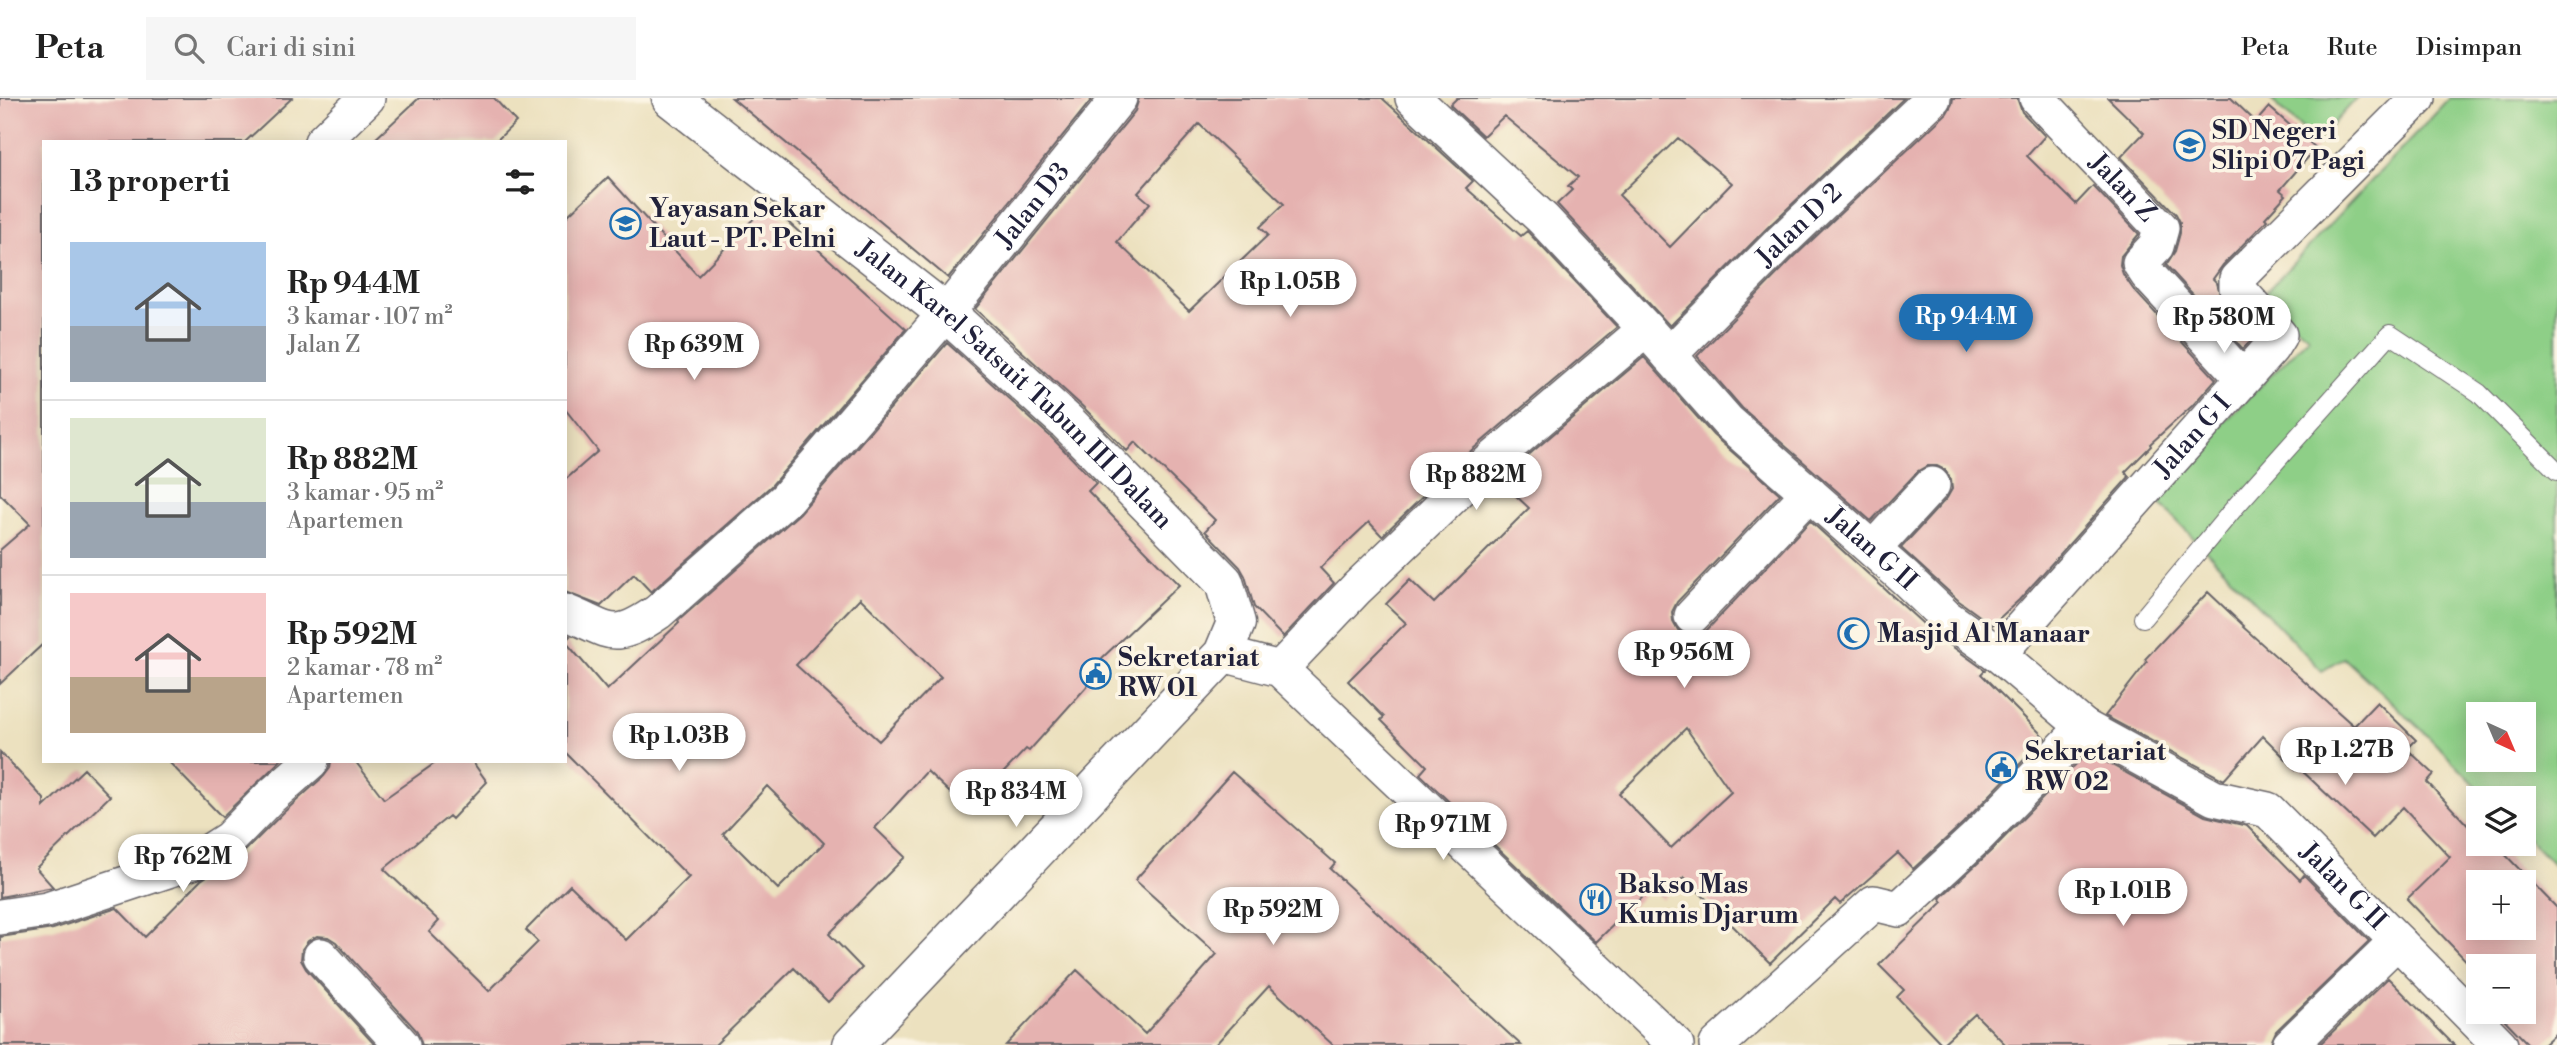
<!DOCTYPE html>
<html lang="id">
<meta charset="utf-8">
<style>
:root{--surface:#fff;--page:#f6f6f6;--text:#222;--muted:#767676;--line:#e0e0e0;--accent:#1f6fb2}
body{margin:0;font-family:"Libre Bodoni",serif;background:var(--page);color:var(--text);height:100vh;display:flex;flex-direction:column;font-size:26px;white-space:nowrap}
*{box-sizing:border-box;margin:0}
p{font-size:23px;color:var(--muted)}
.icon{flex:none;width:38px;height:38px;fill:none;stroke:currentColor;stroke-width:2;stroke-linecap:round;stroke-linejoin:round}
.map{position:relative;flex:1;overflow:hidden}
.details{position:absolute;left:42px;top:42px;width:525px;height:623px;display:flex;flex-direction:column;background:var(--surface);border-radius:0px;box-shadow:0 4px 18px #0003}
.details>*{flex:none}
.needle{width:46px;rotate:136deg}
.tools{position:absolute;left:2466px;top:604px;display:grid;gap:14px}
.tools a{display:grid;place-items:center;width:70px;height:70px;border-radius:0px;background:var(--surface);box-shadow:0 4px 18px #0003;font-size:35px}
.price{position:absolute;translate:-50% -60px;padding:0 16px;border-radius:24px;background:#fff;color:#222;font-size:23px;line-height:46px;filter:drop-shadow(0 2px 4px #0008)}
.price::after{content:'';position:absolute;left:50%;top:42px;width:21px;height:16px;margin-left:-10px;background:inherit;clip-path:polygon(0 0,100% 0,50% 100%)}
.price.on{background:var(--accent);color:#fff}
ul{padding:0;list-style:none}
li{display:flex;align-items:center;gap:21px;height:175px;padding:0 28px}
li+li{border-top:2px solid var(--line)}
li span{display:grid;place-items:center;flex:none;width:196px;height:140px;border-radius:0px;color:#555}
li>.icon{margin-inline-start:auto}
span .icon{width:84px;height:84px;fill:#fffc;stroke-width:1}
li b{font-size:30px}
h2{display:flex;justify-content:space-between;align-items:center;height:84px;padding:0 28px;font-size:30px}
header{display:flex;align-items:center;gap:42px;box-sizing:border-box;height:98px;padding:0 35px;background:var(--surface);border-bottom:2px solid var(--line)}
header strong{font-size:33px}
nav{display:flex;gap:38px;margin-inline-start:auto;font-size:24px}
.search{width:490px;height:63px;background:var(--page);display:flex;align-items:center;gap:18px;box-sizing:border-box;padding:0 24px;border-radius:0px;color:var(--muted);font-size:26px}
.map>svg:first-child{display:block}
</style>
<header>
<strong>Peta</strong>
<div class="search"><svg class="icon" aria-label="search" viewBox="0 0 24 24"><circle cx="10" cy="10" r="6"/><path d="M15 15l6 6"/></svg>Cari di sini</div>
<nav><a>Peta</a><a>Rute</a><a>Disimpan</a></nav>
</header>
<div class="map">
<svg width="2557" height="947" viewBox="0 0 2557 947">
<rect width="100%" height="100%" fill="#fcf5e5"/>
<filter id="ink" filterUnits="userSpaceOnUse"><feTurbulence type="fractalNoise" baseFrequency=".0143" numOctaves="2"/><feDisplacementMap in="SourceGraphic" scale="14" xChannelSelector="R" yChannelSelector="G"/><feConvolveMatrix kernelMatrix="1 2 1 2 8 2 1 2 1" color-interpolation-filters="sRGB"/></filter>
<filter id="wash" filterUnits="userSpaceOnUse"><feTurbulence type="fractalNoise" baseFrequency=".00686" numOctaves="4" result="noise"/><feDisplacementMap in="SourceGraphic" scale="28" xChannelSelector="R" yChannelSelector="G"/><feGaussianBlur stdDeviation="1.57" result="paint"/><feColorMatrix in="noise" values="0 0 0 0 0 0 0 0 0 0 0 0 0 0 0 0 0 1.4 0 .05"/><feComposite in="paint" operator="in"/></filter>
<g filter="url(#wash)">
<rect width="100%" height="100%" fill="#ece1bf"/>
<path fill="#8ecf87" stroke="#587861" stroke-width="2" fill-rule="evenodd" d="M2269,0H2357L2317,44Z
M2450,0H2557V770L2524,736V700H2488L2422,632L2344,560L2322,573L2152,397L2309,239L2261,199ZM2478,616H2524V662H2478Z"/>
<g id="blocks">
<path fill="#e5b2b0" fill-rule="evenodd" d="M0,0H292L245,44H44V545L0,586V452L30,426L0,396Z
M419,0H494L516,24L495,44H372Z
M732,0H1093L948,180Z
M1139,0H1382L1473,83L1466,90L1521,138L1527,133L1617,229L1466,357L1382,438L1369,424L1320,470L1334,485L1283,539L1254,509L1245,478L1240,469L1205,433L1215,422L1135,344L1127,353L1082,308L975,211L1135,13ZM1199,26L1284,106L1260,129L1268,137L1189,213L1117,144L1150,105L1138,95Z
M1457,0H1904L1766,131L1670,228L1557,106L1572,92L1568,88L1578,79L1504,18L1483,38L1450,7ZM1678,40L1732,85L1670,149L1619,97Z
M1953,0H2017L2022,14L2045,38L2027,58L2076,106L2093,88L2139,136L2121,158L2120,167L2123,176L2133,191L2216,281L2192,308L2150,346L2151,348L2125,374L2129,379L2019,502L1992,527L1959,503L1901,450L1947,400L1952,391L1951,382L1945,372L1937,368H1927L1918,373L1871,423L1742,310L1697,258L1794,159L1947,15L1952,6Z
M2108,0H2231L2256,24L2269,9L2316,50L2280,92L2286,97L2265,120L2267,122L2223,167L2213,181L2217,185L2222,203L2254,239L2243,251L2166,167L2175,153L2180,135V124L2176,116L2121,59L2144,35Z
M608,79L698,178L768,106L906,231L771,388L651,494L634,476L601,508L565,494V382L598,353L565,311V120Z
M947,245L1052,340L1096,385L1088,393L1179,487L1101,561L1107,566L1029,653L1026,651L968,712L927,673L875,730L905,759L829,836L862,870L828,904L794,870L715,947H422L417,933L336,844L328,839L317,838L308,843L302,851L301,862L306,871L375,947H0V839L53,831L117,810L145,839L201,782L243,755L283,715L324,678L330,670L331,663H355L384,701L438,663H472L487,684L452,721L449,718L384,771L439,823L429,834L489,893L538,844L526,832L570,787L626,842L689,779L565,654V536L570,538L565,543L607,592L679,525L678,523L800,415ZM860,500L941,579L879,643L796,567ZM767,688L824,745L778,791L723,736Z
M1644,259L1713,337L1780,396L1677,504L1672,514L1673,523L1678,532L1688,538L1698,537L1707,532L1810,423L1932,534L1985,572L1981,576L2045,640L1963,725L1913,771L1898,755L1840,806L1835,801L1770,865L1684,779L1662,801L1651,790L1596,844L1420,676L1427,668L1381,622L1384,619L1348,583L1406,525L1386,506L1410,482L1434,505L1529,410L1499,382ZM1686,630L1731,694L1671,750L1619,696Z
M2208,494L2244,528L2243,529L2354,628L2377,604L2416,642L2407,651L2434,676L2427,684L2475,735L2478,732V746H2495L2557,810V934L2543,947H2529L2497,914H2524V868H2478V875L2407,801L2450,759L2403,709L2373,740L2298,669L2296,671L2263,638L2224,682L2105,618L2147,564L2145,561ZM2478,784H2524V830H2478Z
M0,654L44,701V709L84,671L110,698L36,770L53,789L0,799Z
M2088,654L2205,718L2247,728L2300,782L2304,777L2369,843L2276,933L2270,947H2006L1975,916L1942,946L1897,899L1904,892L1879,867L1943,804L1940,800L1991,753Z
M168,663H280L222,719Z
M1232,674L1335,765L1330,771L1521,947H1333L1269,888L1215,947H1006L1077,872L1145,936L1217,856L1135,782Z
M2388,880L2454,947H2319Z"/>
</g>
</g>
<g filter="url(#ink)">
<use href="#blocks" fill-opacity="0" stroke="#696569" stroke-width="2"/>
<g fill="none" stroke-linecap="round" stroke-linejoin="round">
<defs>
<path id="service" d="M2143,520L2236,408L2390,236L2479,295L2557,373"/>
<g id="minor">
<path id="s1" d="M1413,0L1543,121L1646,231L1728,324L1905,480L1946,519L1998,556L2084,629L2214,700L2268,712L2500,947"/>
<path id="s2" d="M2037,0L2161,130L2156,148L2140,165L2148,177L2242,279"/>
<path d="M322,44L367,0"/>
<path id="s3" d="M1669,257L1780,145L1933,0"/>
<path d="M1873,451L1932,387"/>
<path id="s4" d="M565,514C611,532 611,546 658,514L785,402L946,215L1119,0"/>
<path d="M1692,518L1809,395"/>
<path d="M1223,556L1280,571L1676,947"/>
<path id="s5" d="M1998,556L2271,250L2279,237L2237,190V181L2418,0"/>
<path d="M1280,571L1357,490L1480,372L1646,231"/>
<path d="M0,819L47,812L195,763L229,741L269,700L311,663"/>
<path d="M321,858L402,947"/>
<path d="M1717,947L1874,805L1899,811L1977,739L2084,629"/>
<path d="M2290,947L2397,843"/>
</g>
<g id="tertiary">
<path id="s6" d="M671,0L946,215L1067,324L1224,484L1236,525L1223,556L852,947"/>
</g>
</defs>
<use href="#service" stroke="#696569" stroke-width="20"/>
<use href="#minor" stroke="#696569" stroke-width="38"/>
<use href="#tertiary" stroke="#696569" stroke-width="41"/>
<use href="#service" stroke="#fff" stroke-width="18"/>
<use href="#minor" stroke="#fff" stroke-width="35"/>
<use href="#tertiary" stroke="#fff" stroke-width="38"/>
</g>
</g>
<defs>
<symbol id="school-ring" viewBox="-11 -11 22 22"><circle r="9.5" fill="#fcf5e5" stroke="#1f6fb2" stroke-width="1.5"/><path d="M0-5L7-2L0 1L-7-2ZM-4 1L0 2.5L4 1V4Q0 6-4 4Z" fill="#1f6fb2"/></symbol>
<symbol id="mosque-ring" viewBox="-11 -11 22 22"><circle r="9.5" fill="#fcf5e5" stroke="#1f6fb2" stroke-width="1.5"/><path d="M3.5-4.9A6 6 0 1 0 3.5 4.9A5 5 0 1 1 3.5-4.9Z" fill="#1f6fb2"/></symbol>
<symbol id="civic-ring" viewBox="-11 -11 22 22"><circle r="9.5" fill="#fcf5e5" stroke="#1f6fb2" stroke-width="1.5"/><path d="M-.6-6.5H3V-4.5H.6V-3L4-1V1h2V6H-6V1h2V-1L-.6-3ZM-1.2 2.5V6h2.4V2.5Z" fill="#1f6fb2"/></symbol>
<symbol id="restaurant-ring" viewBox="-11 -11 22 22"><circle r="9.5" fill="#fcf5e5" stroke="#1f6fb2" stroke-width="1.5"/><path d="M-5-6h1v4h1v-4h1v4h1v-4h1v5L-1.5 .5V6h-2V.5L-5-1ZM5-6V6H3V1.5H1.5Q1.5-4 5-6Z" fill="#1f6fb2"/></symbol>
</defs>
<g fill-rule="evenodd">
<use href="#school-ring" x="2172" y="30" width="35" height="35"/>
<use href="#school-ring" x="608" y="108" width="35" height="35"/>
<use href="#mosque-ring" x="1836" y="518" width="35" height="35"/>
<use href="#civic-ring" x="1078" y="558" width="35" height="35"/>
<use href="#civic-ring" x="1984" y="652" width="35" height="35"/>
<use href="#restaurant-ring" x="1578" y="784" width="35" height="35"/>
</g>
<g text-anchor="middle" dominant-baseline="central" stroke-width="7" stroke-linejoin="round" paint-order="stroke">
<g font-size="26" font-weight="bold" fill="#22223b" stroke="#fcf5e5" text-anchor="start">
<text x="2212" y="33">SD Negeri<tspan x="2212" dy="30">Slipi 07 Pagi</tspan></text>
<text x="649" y="111">Yayasan Sekar<tspan x="649" dy="30">Laut - PT. Pelni</tspan></text>
<text x="1877" y="536">Masjid Al Manaar</text>
<text x="1118" y="560">Sekretariat<tspan x="1118" dy="30">RW 01</tspan></text>
<text x="2025" y="654">Sekretariat<tspan x="2025" dy="30">RW 02</tspan></text>
<text x="1618" y="787">Bakso Mas<tspan x="1618" dy="30">Kumis Djarum</tspan></text>
</g>
<g font-size="26" fill="#22223b" stroke="#fcf5e5">
<text stroke="none"><textPath href="#s2" startOffset="124">Jalan Z</textPath></text>
<text stroke="none"><textPath href="#s4" startOffset="656">Jalan D3</textPath></text>
<text stroke="none"><textPath href="#s3" startOffset="184">Jalan D 2</textPath></text>
<text stroke="none"><textPath href="#s6" startOffset="448">Jalan Karel Satsuit Tubun III Dalam</textPath></text>
<text stroke="none"><textPath href="#s5" startOffset="292">Jalan G I</textPath></text>
<text stroke="none"><textPath href="#s1" startOffset="644">Jalan G II</textPath></text>
<text stroke="none"><textPath href="#s1" startOffset="1232">Jalan G II</textPath></text>
</g>
</g>
</svg>
<div class="tools">
<a><svg class="needle" viewBox="-14 -14 28 28"><path d="M0-13l5 13h-10z" fill="#e53935"/><path d="M0 13l5-13h-10z" fill="#767676"/></svg></a>
<a><svg class="icon" aria-label="layers" viewBox="0 0 24 24"><path d="M12 4l9 5-9 5-9-5zM3 14l9 5 9-5"/></svg></a>
<a>+</a>
<a>−</a>
</div>
<b class="price" style="left:1290px;top:221px">Rp 1.05B</b>
<b class="price on" style="left:1966px;top:256px">Rp 944M</b>
<b class="price" style="left:2224px;top:257px">Rp 580M</b>
<b class="price" style="left:694px;top:284px">Rp 639M</b>
<b class="price" style="left:1476px;top:414px">Rp 882M</b>
<b class="price" style="left:1684px;top:592px">Rp 956M</b>
<b class="price" style="left:679px;top:675px">Rp 1.03B</b>
<b class="price" style="left:2345px;top:689px">Rp 1.27B</b>
<b class="price" style="left:1016px;top:731px">Rp 834M</b>
<b class="price" style="left:1443px;top:764px">Rp 971M</b>
<b class="price" style="left:183px;top:796px">Rp 762M</b>
<b class="price" style="left:2123px;top:830px">Rp 1.01B</b>
<b class="price" style="left:1273px;top:849px">Rp 592M</b>
<section class="details">
<h2>13 properti<svg class="icon" aria-label="filters" viewBox="0 0 24 24"><path d="M4 7h16M4 17h16"/><circle cx="9" cy="7" r="2"/><circle cx="15" cy="17" r="2"/></svg></h2>
<ul>
<li><span style="background:linear-gradient(#a9c7e8 60%,#9aa5b1 0)"><svg class="icon" aria-label="home" viewBox="0 0 24 24"><path d="M3 11l9-7 9 7M6 9v11h12V9"/></svg></span><div><b>Rp 944M</b><p>3 kamar · 107 m²</p><p>Jalan Z</p></div></li>
<li><span style="background:linear-gradient(#dfe7d0 60%,#9aa5b1 0)"><svg class="icon" aria-label="home" viewBox="0 0 24 24"><path d="M3 11l9-7 9 7M6 9v11h12V9"/></svg></span><div><b>Rp 882M</b><p>3 kamar · 95 m²</p><p>Apartemen</p></div></li>
<li><span style="background:linear-gradient(#f6c9c9 60%,#b9a48a 0)"><svg class="icon" aria-label="home" viewBox="0 0 24 24"><path d="M3 11l9-7 9 7M6 9v11h12V9"/></svg></span><div><b>Rp 592M</b><p>2 kamar · 78 m²</p><p>Apartemen</p></div></li>
</ul>
</section>
</div>
